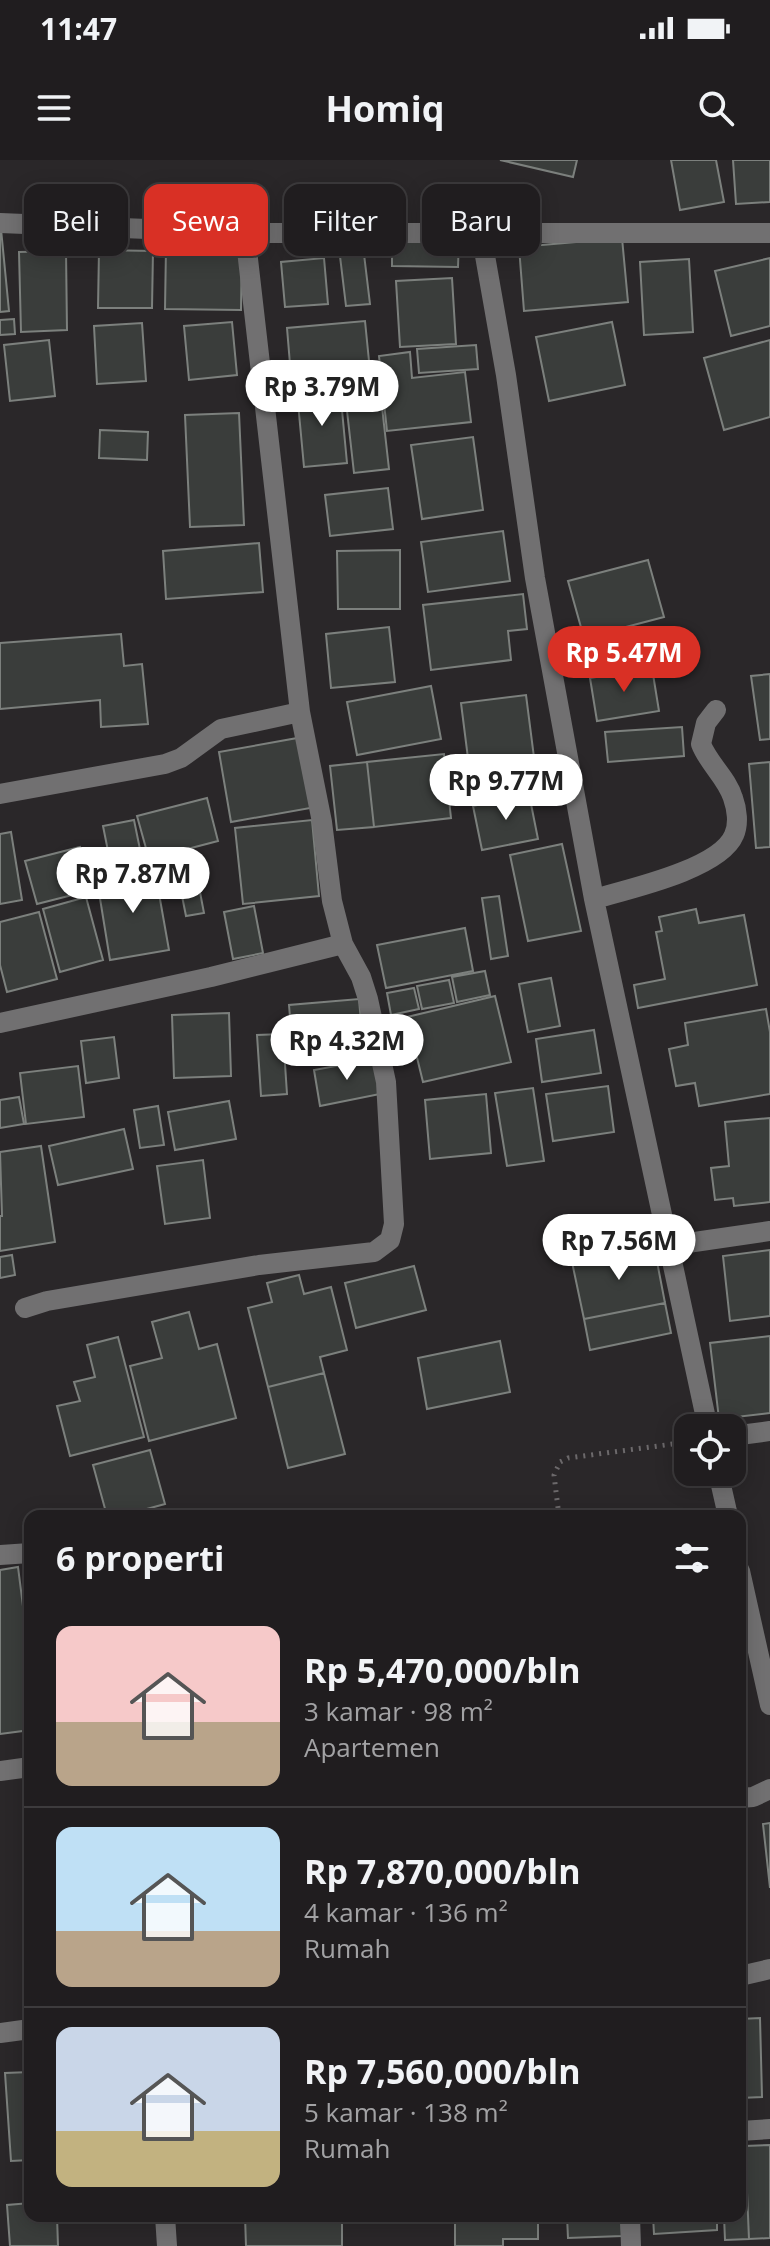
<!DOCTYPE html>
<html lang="id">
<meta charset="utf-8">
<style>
:root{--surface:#201d1f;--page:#282628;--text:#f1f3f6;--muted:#a2a2a4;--line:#3d3b3d;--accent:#d93025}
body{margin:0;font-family:"Open Sans",sans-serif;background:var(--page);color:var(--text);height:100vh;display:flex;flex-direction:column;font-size:30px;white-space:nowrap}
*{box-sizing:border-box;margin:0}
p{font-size:26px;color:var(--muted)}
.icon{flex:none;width:44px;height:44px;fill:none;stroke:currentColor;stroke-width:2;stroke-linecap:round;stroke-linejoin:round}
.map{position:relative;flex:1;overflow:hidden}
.drawer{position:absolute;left:24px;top:1350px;width:722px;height:712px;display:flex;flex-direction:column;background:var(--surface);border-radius:16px;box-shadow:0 4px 20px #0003,0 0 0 2px var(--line)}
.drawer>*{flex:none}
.banner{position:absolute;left:24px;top:24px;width:722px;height:72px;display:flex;gap:16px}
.buttons{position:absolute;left:674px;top:1254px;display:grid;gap:16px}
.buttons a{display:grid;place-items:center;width:72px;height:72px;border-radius:16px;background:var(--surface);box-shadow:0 4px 20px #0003,0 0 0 2px var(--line);font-size:40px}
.price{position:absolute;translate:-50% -68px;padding:0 18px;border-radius:28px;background:#fff;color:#222;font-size:26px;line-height:52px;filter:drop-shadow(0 2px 4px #0008)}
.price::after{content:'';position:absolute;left:50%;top:48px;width:24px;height:18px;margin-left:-12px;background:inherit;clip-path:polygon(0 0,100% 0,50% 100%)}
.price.current{background:var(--accent);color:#fff}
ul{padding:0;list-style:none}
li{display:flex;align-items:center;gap:24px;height:200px;padding:0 32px}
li+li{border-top:2px solid var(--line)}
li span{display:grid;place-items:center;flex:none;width:224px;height:160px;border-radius:16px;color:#555}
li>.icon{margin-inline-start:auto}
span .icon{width:96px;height:96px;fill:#fffc;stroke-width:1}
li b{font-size:34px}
h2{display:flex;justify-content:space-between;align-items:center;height:96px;padding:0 32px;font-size:34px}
.chip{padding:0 28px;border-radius:16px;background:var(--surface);box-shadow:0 4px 20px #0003,0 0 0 2px var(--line);font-size:28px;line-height:72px}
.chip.current{background:var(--accent);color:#fff}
.status{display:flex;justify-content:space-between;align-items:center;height:56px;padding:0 40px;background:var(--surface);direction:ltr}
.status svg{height:22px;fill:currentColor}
header{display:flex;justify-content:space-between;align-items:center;height:104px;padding:0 32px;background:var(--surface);font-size:36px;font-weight:700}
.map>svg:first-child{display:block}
</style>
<div class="status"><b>11:47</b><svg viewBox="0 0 49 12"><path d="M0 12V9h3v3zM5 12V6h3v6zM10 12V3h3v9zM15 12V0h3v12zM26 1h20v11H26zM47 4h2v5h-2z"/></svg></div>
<header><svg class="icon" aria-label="menu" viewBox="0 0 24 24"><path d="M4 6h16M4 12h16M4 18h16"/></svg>Homiq<svg class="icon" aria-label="search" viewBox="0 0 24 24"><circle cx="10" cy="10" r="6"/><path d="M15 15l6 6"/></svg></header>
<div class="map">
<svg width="770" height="2086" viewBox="0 0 770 2086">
<rect width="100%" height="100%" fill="#2a2729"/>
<path fill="#3a3d3b" stroke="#7c807d" stroke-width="2" d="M500,0H577L573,17Z
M671,0H716L724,42L680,50Z
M733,0H770V42L736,44Z
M1,69L9,151L0,152V69Z
M392,78H459L458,107L392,106Z
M622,78L628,142L524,151L519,87Z
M363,86L370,144L346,146L339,88Z
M166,88L242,89L241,150L165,149Z
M99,90L153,91L152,148H98Z
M66,91L67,170L21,172L19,92Z
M324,98L328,144L285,147L281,102Z
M770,98V166L731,176L715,111Z
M689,99L693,172L644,175L640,102Z
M452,118L456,184L400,187L396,121Z
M14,159L15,174L0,175V160Z
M365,161L371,221L292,228L287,168Z
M232,162L237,215L189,220L184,166Z
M612,162L625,225L549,241L536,177Z
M142,163L146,221L97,224L94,166Z
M49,180L55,236L10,241L4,185Z
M770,180V257L724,270L704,198Z
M476,185L478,209L419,213L417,189Z
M410,192L412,218L465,212L471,262L387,271L379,196Z
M340,229L347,303L304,307L297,232Z
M380,229L389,309L354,313L345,233Z
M239,253L244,365L190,367L185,255Z
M100,270L148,272L147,300L99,298Z
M473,277L483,350L422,359L411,285Z
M388,328L393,369L330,376L325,335Z
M503,371L510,421L428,432L421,382Z
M259,383L263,432L166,439L163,391Z
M400,390V449H338L337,391Z
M648,400L664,457L584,478L568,421Z
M523,434L527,469L508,471L511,500L431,510L423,445Z
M389,467L395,522L331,528L326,474Z
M121,474L124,506L142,504L148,564L101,567L100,540L0,549V483Z
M652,508L659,551L597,561L590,518Z
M770,514V579L760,580L751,516Z
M431,526L441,579L357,595L347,542Z
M526,535L536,613L471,622L461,543Z
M682,567L684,596L608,602L605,572Z
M303,577L316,647L231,662L219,592Z
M444,594L451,658L374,667L367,602Z
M367,602L374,667L337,670L330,606Z
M770,602V687L756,688L749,604Z
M529,634L538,679L482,690L473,646Z
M207,638L218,681L149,699L137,656Z
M134,660L143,704L112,711L103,666Z
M312,660L319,736L243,744L235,668Z
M11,672L22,740L0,744V674Z
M562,684L581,771L528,781L510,695Z
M80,687L92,730L37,744L25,701Z
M155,711L169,790L110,800L97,720Z
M199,727L204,753L186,756L181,731Z
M499,736L508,796L491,799L482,738Z
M86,737L103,800L60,812L43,749Z
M254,746L263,793L233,799L224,752Z
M696,749L699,763L744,755L757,825L638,848L634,825L665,819L656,772L662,771L659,757Z
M39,752L57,819L7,832L0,805V762Z
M465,768L473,811L386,828L377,785Z
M485,811L490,835L457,842L452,817Z
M551,818L560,866L528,872L519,824Z
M449,820L454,843L422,849L417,826Z
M414,828L419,849L391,855L387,833Z
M495,836L511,902L423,922L407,857Z
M359,839L363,887L293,893L289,845Z
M766,849L770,872V934L699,946L695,923L676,926L669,889L688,885L685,863Z
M229,853L231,916L174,918L172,855Z
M594,870L601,913L542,922L536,879Z
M283,874L287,934L261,936L257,875Z
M114,877L119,918L86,923L81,881Z
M374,899L380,934L320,946L314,910Z
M78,906L84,957L26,964L20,913Z
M608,926L614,972L553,981L546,934Z
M533,928L544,1001L507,1006L495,933Z
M486,934L491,993L430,999L425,940Z
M19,937L24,964L0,968V940Z
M229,941L236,979L175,990L168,952Z
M158,946L164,985L140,988L134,950Z
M770,958V1042L734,1046L733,1038L715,1040L711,1008L729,1006L725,962Z
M124,969L133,1009L58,1025L49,986Z
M41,986L55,1082L0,1091V1056H2L0,992Z
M203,1000L210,1058L165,1064L157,1006Z
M654,1086L665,1143L584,1159L572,1102Z
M770,1090V1156L730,1161L723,1096Z
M12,1095L15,1115L0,1118V1097Z
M414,1106L426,1150L356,1168L345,1123Z
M299,1115L304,1134L331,1127L347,1190L320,1197L324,1213L268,1227L248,1148L272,1142L267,1123Z
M665,1143L671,1173L590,1190L584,1159Z
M189,1152L199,1189L217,1184L236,1258L149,1281L130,1206L162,1198L152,1162Z
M770,1176V1253L719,1259L710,1183Z
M118,1177L144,1277L70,1296L57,1246L80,1241L74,1222L95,1217L87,1185Z
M500,1181L510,1232L427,1249L418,1198Z
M324,1213L345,1294L288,1308L268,1227Z
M150,1290L165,1344L121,1356H107L93,1305Z
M18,1407L30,1501V1570L0,1574V1410Z
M770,1663V1728L763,1664Z
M760,1858L762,1937L740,1938V1859Z
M30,1912V2000L11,2001L5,1913Z
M770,1985V2078L749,2079L745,1986Z
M740,1986H745L749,2079L725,2080L724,2056H740Z
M30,2043V2056H57L58,2086H10L7,2045Z
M245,2056H342V2086H246Z
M455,2056H538V2079H503V2086H455Z
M567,2056H621L622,2076L568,2078Z
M653,2056H717V2070L654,2074Z"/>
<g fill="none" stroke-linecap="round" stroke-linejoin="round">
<path stroke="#6c696b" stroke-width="5" stroke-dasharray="2 6" stroke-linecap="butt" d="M559,1356L554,1315L560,1302L568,1298L688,1282"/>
<path stroke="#717071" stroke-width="20" d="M0,63L245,73H770
M481,73L506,215L535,418L594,739L708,1268
M0,634L165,604L181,598L221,569L300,552
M594,739C629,729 720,709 734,675C739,664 737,649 733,638C727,618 708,603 701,584L706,563L716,550
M0,863L211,817L343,784
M667,1086L770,1071
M25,1148L47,1141L259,1105L374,1092L390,1080L394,1064L386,922L368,839L361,817L343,784L332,741L322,662L300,552L245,73
M732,1276L770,1271
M718,1312L728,1356
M0,1395L30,1393
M740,1411L770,1545
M0,1611L30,1607
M740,1638L753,1637L770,1629
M740,1816L770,1809
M0,1873L30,1869
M740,1971L770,1969
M165,2056L167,2086
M630,2056L631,2086"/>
</g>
</svg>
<div class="buttons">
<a><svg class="icon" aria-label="locate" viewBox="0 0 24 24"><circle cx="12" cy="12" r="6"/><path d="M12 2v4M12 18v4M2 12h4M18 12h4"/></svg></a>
</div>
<b class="price" style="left:322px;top:268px">Rp 3.79M</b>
<b class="price current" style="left:624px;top:534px">Rp 5.47M</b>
<b class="price" style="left:506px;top:662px">Rp 9.77M</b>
<b class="price" style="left:133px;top:755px">Rp 7.87M</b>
<b class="price" style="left:347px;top:922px">Rp 4.32M</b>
<b class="price" style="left:619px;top:1122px">Rp 7.56M</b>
<div class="banner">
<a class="chip">Beli</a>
<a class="chip current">Sewa</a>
<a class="chip">Filter</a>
<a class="chip">Baru</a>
</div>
<section class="drawer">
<h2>6 properti<svg class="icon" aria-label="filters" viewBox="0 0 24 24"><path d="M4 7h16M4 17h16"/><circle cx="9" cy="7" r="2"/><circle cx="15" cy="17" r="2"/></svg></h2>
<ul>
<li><span style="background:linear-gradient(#f6c9c9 60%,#b9a48a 0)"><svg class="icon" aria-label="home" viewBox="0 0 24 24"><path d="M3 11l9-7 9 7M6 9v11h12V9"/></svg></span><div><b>Rp 5,470,000/bln</b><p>3 kamar · 98 m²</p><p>Apartemen</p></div></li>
<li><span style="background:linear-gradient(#bfe0f5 65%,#b9a48a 0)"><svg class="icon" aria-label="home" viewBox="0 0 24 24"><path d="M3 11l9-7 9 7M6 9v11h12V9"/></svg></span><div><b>Rp 7,870,000/bln</b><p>4 kamar · 136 m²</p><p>Rumah</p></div></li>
<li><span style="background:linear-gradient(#c9d6e8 65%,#c2b280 0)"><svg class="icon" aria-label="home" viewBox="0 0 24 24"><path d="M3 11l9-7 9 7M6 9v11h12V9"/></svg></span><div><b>Rp 7,560,000/bln</b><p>5 kamar · 138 m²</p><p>Rumah</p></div></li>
</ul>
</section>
</div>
